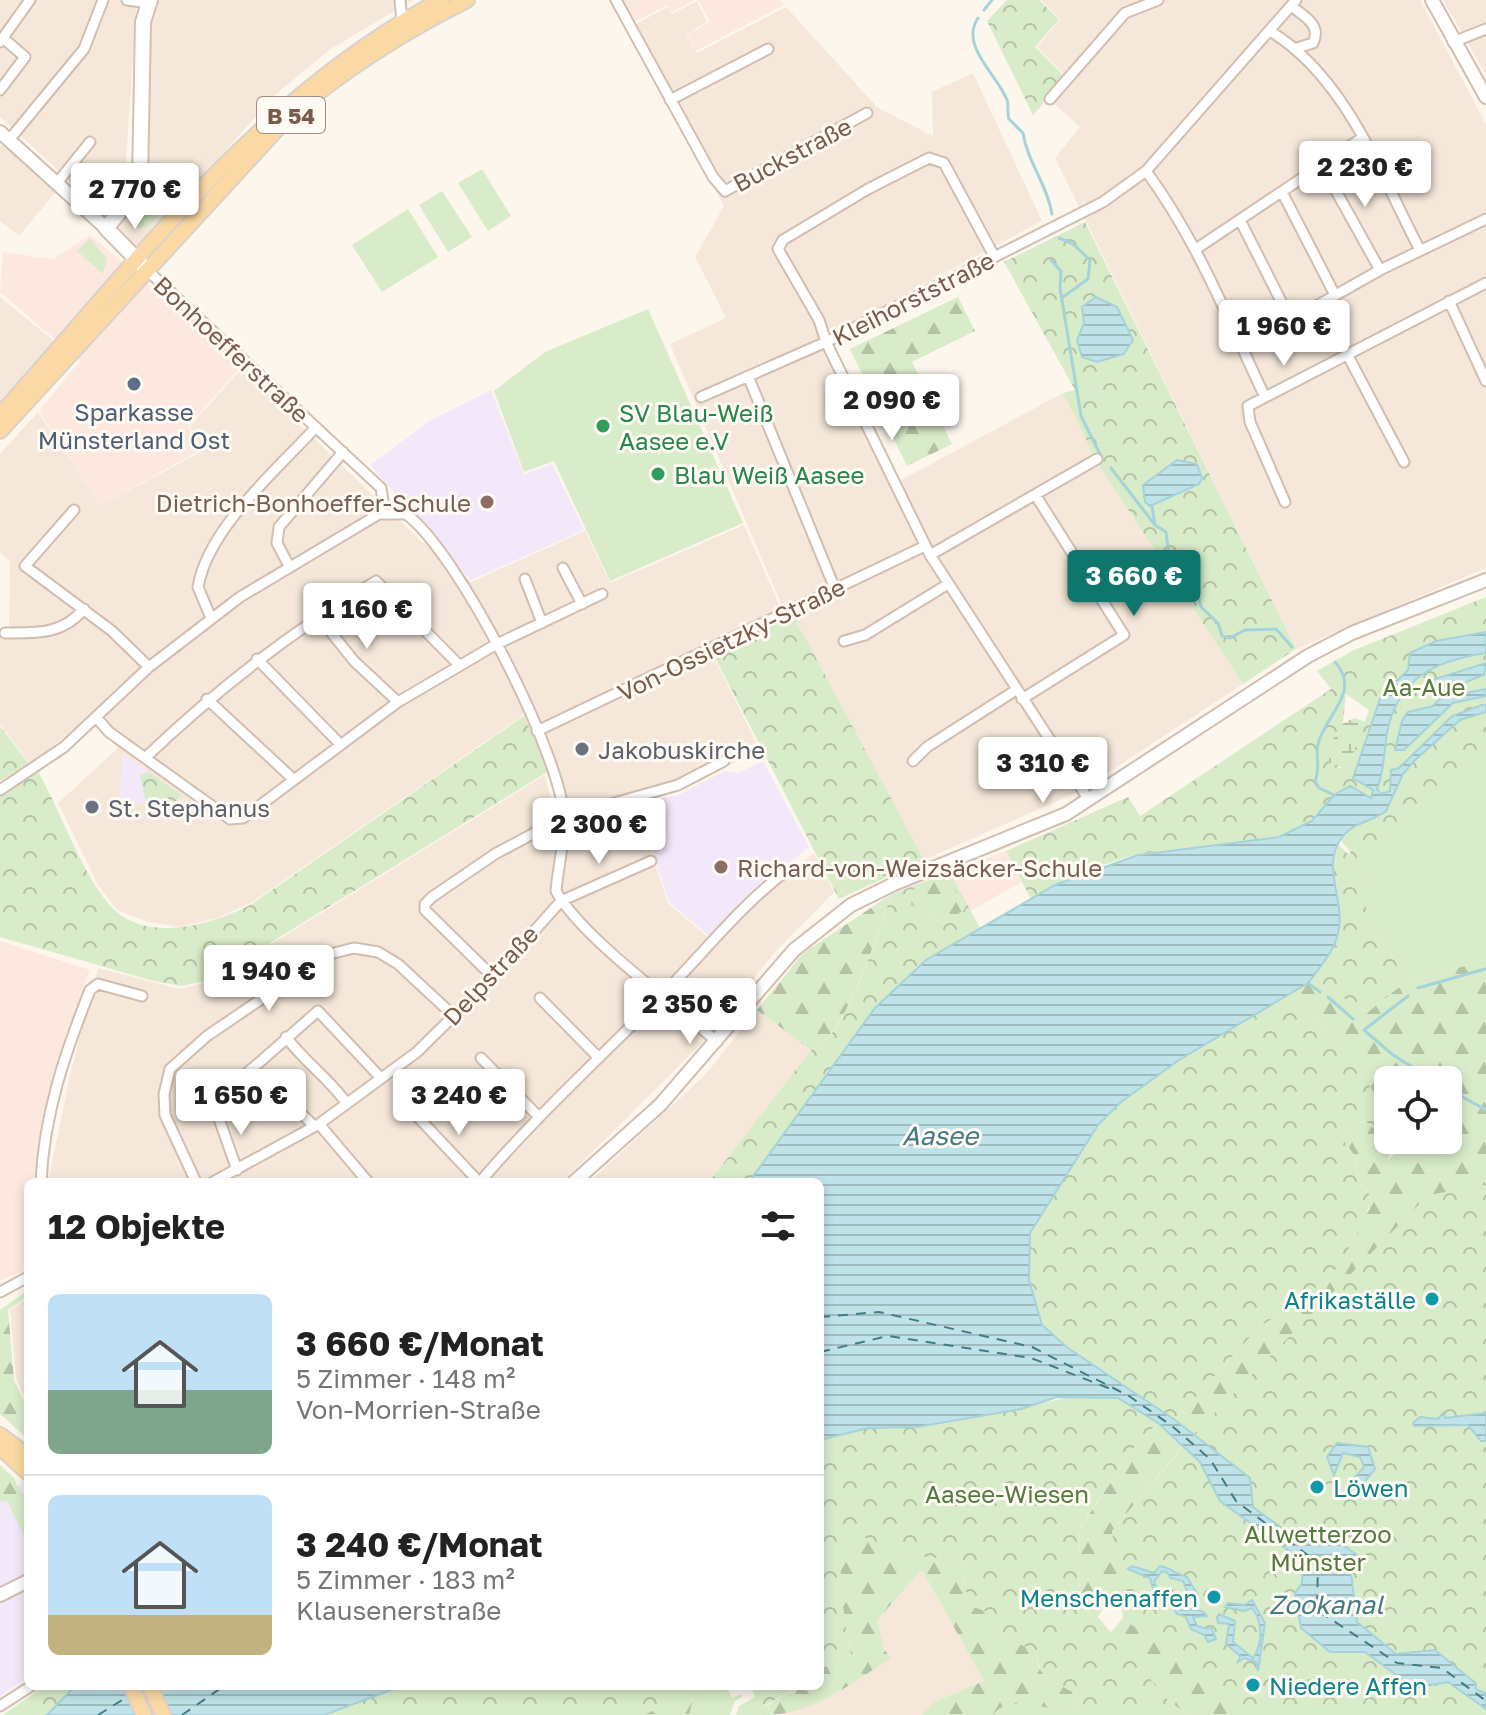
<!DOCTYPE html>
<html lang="de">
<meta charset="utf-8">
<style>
:root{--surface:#fff;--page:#f2f2f2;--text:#222;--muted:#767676;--line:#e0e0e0;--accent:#0f766e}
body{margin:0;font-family:"Golos Text",sans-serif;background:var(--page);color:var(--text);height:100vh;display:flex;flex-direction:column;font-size:30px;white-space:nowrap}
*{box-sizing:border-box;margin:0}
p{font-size:26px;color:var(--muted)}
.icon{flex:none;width:44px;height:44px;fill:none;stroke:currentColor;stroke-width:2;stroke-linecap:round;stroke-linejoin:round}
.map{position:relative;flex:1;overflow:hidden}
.side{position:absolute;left:24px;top:1178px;width:800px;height:512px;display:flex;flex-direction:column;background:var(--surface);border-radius:12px;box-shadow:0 4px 12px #0003}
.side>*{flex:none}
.buttons{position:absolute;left:1374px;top:1066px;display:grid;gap:16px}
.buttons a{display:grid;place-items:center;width:88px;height:88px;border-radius:12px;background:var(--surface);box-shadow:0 4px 12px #0003;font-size:40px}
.price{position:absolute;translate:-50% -68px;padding:0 18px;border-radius:8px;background:#fff;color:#222;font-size:26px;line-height:52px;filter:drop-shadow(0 2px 4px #0008)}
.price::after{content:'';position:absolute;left:50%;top:48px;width:24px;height:18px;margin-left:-12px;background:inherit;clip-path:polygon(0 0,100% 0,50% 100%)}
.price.on{background:var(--accent);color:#fff}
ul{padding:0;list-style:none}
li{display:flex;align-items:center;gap:24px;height:200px;padding:0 24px}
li+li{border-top:2px solid var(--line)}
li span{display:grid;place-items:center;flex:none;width:224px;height:160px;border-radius:12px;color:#555}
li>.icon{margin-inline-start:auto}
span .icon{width:96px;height:96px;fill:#fffc;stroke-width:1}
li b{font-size:34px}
h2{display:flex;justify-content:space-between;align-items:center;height:96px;padding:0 24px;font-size:34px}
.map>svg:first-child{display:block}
</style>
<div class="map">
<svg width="1486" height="1715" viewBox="0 0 1486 1715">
<defs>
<pattern id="forest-firs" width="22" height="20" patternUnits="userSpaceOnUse" patternTransform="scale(2)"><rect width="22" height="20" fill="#d8ecc9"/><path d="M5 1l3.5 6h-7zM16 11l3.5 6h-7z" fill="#b4c2a5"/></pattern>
<pattern id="wetland-marsh" width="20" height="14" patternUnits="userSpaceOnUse" patternTransform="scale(2)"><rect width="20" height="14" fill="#d8ecc9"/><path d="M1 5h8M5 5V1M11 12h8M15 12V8" fill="none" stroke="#b4c2a5"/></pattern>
<pattern id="park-crowns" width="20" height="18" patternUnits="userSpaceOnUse" patternTransform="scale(2)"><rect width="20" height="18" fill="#d8ecc9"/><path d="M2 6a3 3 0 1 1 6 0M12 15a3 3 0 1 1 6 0" fill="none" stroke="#b4c2a5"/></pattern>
<pattern id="water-rules" width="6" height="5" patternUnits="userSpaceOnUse" patternTransform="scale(2)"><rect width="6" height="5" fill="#bfe3e8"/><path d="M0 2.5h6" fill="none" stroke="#a0bbbe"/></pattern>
</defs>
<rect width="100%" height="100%" fill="#fdf6ec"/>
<path fill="#f5e8da" d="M0,0H137L125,173L105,213L0,117Z
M156,0H413L329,50L275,95L135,252L112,226L140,181L149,14Z
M1041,0H1420L1486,124V568L1296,649L1055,158L1080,127L1049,99L1067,78L1037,47L1060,19Z
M1443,0H1486V75Z
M697,1L707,22L686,34L697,53L786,7L878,108L933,136L932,92L973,73L1042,221L822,338L892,485L1063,393L1098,464L1243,684L1080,791L924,860L792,613L783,608L670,344L726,318L695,257L724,206L626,29L668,7L672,14Z
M0,144L59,188L19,236L0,221Z
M0,297L55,342L0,401Z
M244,366L303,428L422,542L471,582L585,531L610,583L744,525L781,609L707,644L760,750L677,792L562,821L552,775L524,715L251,903L217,918L180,927L148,922L117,910L98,885L58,803L118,748L91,717L30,764L0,724V632L9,631L10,562L0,552V454L38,412L101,505L203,451L190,426Z
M545,775L557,825L635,804L668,903L714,943L762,894L814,853L834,892L774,953L708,1037L562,1182H48L70,1075L98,968L180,989L211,981Z
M757,1010L811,1050L709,1182H589L705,1075Z
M28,1298V1405L16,1378L10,1310Z
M922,1570L984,1681L934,1702L922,1715H783L837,1693L891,1657L884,1649L877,1620Z"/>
<path fill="#fde8e0" d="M620,0H694L672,12L668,5L632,23Z
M698,0H780L784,5L696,51L687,34L710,22Z
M90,235L243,365L188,426L201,450L101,505L39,411L80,361L0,292L3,252L53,259Z
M1006,851L1022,882L970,911L950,872Z
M0,941L90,970L57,1062L43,1112L38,1182H28V1269L0,1281Z"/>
<path fill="#f3e8fa" d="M491,390L524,475L552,464L584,530L471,580L370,465L431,420Z
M123,753L181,795L162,817L145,802L119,808Z
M763,761L809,847L759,886L711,938L669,902L637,804L678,795L725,771L738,773Z
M27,1480L28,1677L0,1696V1497Z"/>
<path fill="#d8ecc9" d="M482,169L511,216L488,231L458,183Z
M442,191L472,237L448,252L419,205Z
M146,196L163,209L149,226L135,228L133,217Z
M408,209L438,257L382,292L352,245Z
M90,238L107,259L103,274L77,251Z
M648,309L743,523L610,581L554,461L524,472L494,391L545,352Z
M1486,712V960L1404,983L1396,961L1366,922V882L1356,858L1340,840Z
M19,1487L28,1501V1544L5,1497Z
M711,1686H726L732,1698L741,1694L742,1697L735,1701L730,1715H689L692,1703L689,1694Z
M751,1686H756L759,1708L770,1704L767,1715H736L739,1706L755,1697Z"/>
<path fill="url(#forest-firs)" d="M958,297L975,331L912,362L952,444L907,466L850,349Z
M948,876L965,909L944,924L911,905L906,892Z
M892,894C879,927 845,1042 811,1050L757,1010L803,953Z
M1486,960V1301L1250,1478L1175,1420L1259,1327L1302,1300L1338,1266L1369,1209L1368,1192L1358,1178L1356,1158L1342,1138L1350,1126L1365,1121L1392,1143L1388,1160L1403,1145L1400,1140H1448V1080H1388V1120L1336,1037L1286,997L1308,983L1319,984L1368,1012L1404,983Z
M28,1290V1296L8,1310L14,1380L28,1410V1439L0,1414V1310Z
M1158,1423L1183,1446L1112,1531L1121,1598L1103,1608L1098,1617L1085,1611L1078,1595L1080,1528L1137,1443Z
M0,1465L14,1478L20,1492L12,1503L0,1501Z
M855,1531L896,1554L966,1561L964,1581L972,1606L985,1611L994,1634L1037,1651C1034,1678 1057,1682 1076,1694L1074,1710L1052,1714L1034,1707L999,1709L993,1715H922L934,1702L984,1681L922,1570L877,1620L884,1649L891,1658C855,1681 812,1715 767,1715L770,1704L800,1686H820V1669L851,1654C846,1632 835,1567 843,1547C846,1541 851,1536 855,1531Z
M1123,1618L1251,1715H1187L1167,1699L1110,1633Z
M689,1694L692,1703L689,1715H643Z"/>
<path fill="url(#wetland-marsh)" d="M1354,718L1369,723L1353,778L1341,767L1331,765L1325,753L1340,725Z"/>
<path fill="url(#park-crowns)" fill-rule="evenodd" d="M1007,0H1039L1059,19L1035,47L1066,78L1033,115L987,21Z
M1085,222L1296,649L1243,684L1098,464L1063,393L1075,390L1004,262Z
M1486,597V759L1383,850L1357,859L1366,882V922L1396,961L1404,983L1368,1012L1319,984L1308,983L1333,946L1332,858L1338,844L1348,854L1351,852L1318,814C1282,852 1191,844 1140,854C1104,862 1064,880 1031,899L1006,851L1128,797L1140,816L1331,689L1317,671L1352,651ZM1346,694L1369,710L1347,770L1331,765L1325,753L1343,722Z
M792,613L924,860L839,899L711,650Z
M524,716L549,771L210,980L181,986L150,980L0,937V796L38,772C61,811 80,870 108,903C143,946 212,925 252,904Z
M0,726L29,764L0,781Z
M149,772L181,795L162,817L146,804L140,775Z
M950,872L980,928L926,960L831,1068L749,1182H709L811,1050C846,1042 879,927 892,894ZM948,877L965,909L944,924L911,905L906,892Z
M1286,997L1336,1037L1382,1104L1388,1120V1139L1365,1121L1350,1126L1342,1138L1356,1158L1358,1178L1371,1197L1365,1220L1338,1267L1302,1300L1259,1327L1175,1420L1068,1348L1042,1325L1029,1280L1030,1232L1098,1125L1121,1102L1179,1060Z
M1486,1185V1715H1231L1207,1684L1123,1618L1112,1531L1193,1435L1428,1195Z
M1082,1395L1118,1398L1158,1423L1137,1443L1080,1527L1078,1595L1085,1611L1098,1617L1167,1699L1187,1715H993C1015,1688 1048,1715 1074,1710L1076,1694C1057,1682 1035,1678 1037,1651L994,1634L986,1626L985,1611L971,1606C965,1590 962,1578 966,1561L895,1554L855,1532C852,1536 846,1541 844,1547C835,1566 846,1632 851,1654L820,1669V1440L868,1428L917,1427Z
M44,1686H75L47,1715H3Z
M402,1686H711L643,1715H324Z
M756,1686H800L759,1709Z"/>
<path fill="url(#water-rules)" stroke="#a5d3da" stroke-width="2" d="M1096,297L1117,307L1133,340L1124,354L1097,362L1082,357L1077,340L1084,323L1082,307Z
M1177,460L1197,464L1202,478L1199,484L1150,506L1145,502L1143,485Z
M1486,632V653C1435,661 1398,677 1387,733C1384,750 1384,774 1377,789L1381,794L1390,791L1391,770L1399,768L1452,716L1482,705H1486V712L1460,720L1414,761L1403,774L1386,811C1372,822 1354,822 1343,836C1320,864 1344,897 1339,928C1336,949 1321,966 1308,983L1179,1060L1121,1102L1098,1125L1030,1233L1029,1280L1042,1325L1068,1348L1175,1420L1250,1478L1253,1507L1302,1543L1339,1542L1361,1558L1351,1573L1357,1622L1396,1654L1435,1650L1474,1682L1477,1690L1486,1693V1709L1448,1682L1414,1688L1365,1652H1330L1301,1628L1295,1593L1302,1583L1303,1561L1220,1501L1200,1462L1158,1423L1118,1398L1057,1397L1021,1409L917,1427L868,1428L820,1440V1182H749L875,1008L926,960L1055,885L1138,855L1279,837L1312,821L1334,795L1350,786L1371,798L1373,790L1353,778L1381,696L1408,670L1410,653L1436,641Z
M1486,663L1484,675C1466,680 1444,697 1426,689L1425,685L1432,680Z
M1486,689V696L1453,703L1404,750H1395L1402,721L1408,712L1433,706L1441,698Z
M1443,1413L1445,1418L1486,1413V1441H1481L1468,1425L1414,1426L1413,1423L1420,1417L1438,1419Z
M1337,1443L1368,1447L1375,1469L1360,1487L1354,1478L1364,1467L1360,1457L1343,1453L1334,1475L1327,1457Z
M1132,1566L1154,1573L1160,1566C1171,1568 1176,1574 1187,1577L1198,1595L1194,1599H1190L1183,1581L1170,1578L1168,1573L1162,1571L1154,1582L1161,1596L1175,1599L1181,1610C1192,1611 1201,1607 1207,1616L1193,1617L1197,1626L1207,1629L1211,1627L1216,1639L1208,1642L1204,1635L1191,1629L1186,1617L1177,1614L1170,1603L1156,1600L1150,1578L1128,1569Z
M1252,1600L1265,1623L1258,1671L1256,1662L1244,1658L1238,1662L1240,1656L1226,1644L1229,1624L1218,1623L1217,1617L1219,1614L1235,1621L1233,1642L1253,1658C1263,1644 1263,1622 1252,1608L1244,1611L1225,1607L1228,1603L1245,1605Z
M75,1686H402L324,1715H47Z"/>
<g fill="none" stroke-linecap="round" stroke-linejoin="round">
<path stroke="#a5d3da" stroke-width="3" d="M984,10L992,0
M978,18C959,46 998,75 1007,100C1009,106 1007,113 1009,119L1023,133C1028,164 1046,181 1052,214
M1059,238L1073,244L1090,260L1088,279L1063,297
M1051,260L1061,271L1060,288L1081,416L1101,456
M1111,468L1155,525
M1152,507L1155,525L1166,532L1169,555C1184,564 1182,586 1197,591L1201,607L1218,623L1222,636L1230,638L1245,630L1276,629L1292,647
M1334,795L1319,788L1315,781C1321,767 1315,757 1318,744C1325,715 1362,692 1335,662
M1308,983L1320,992
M1418,988L1485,969
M1408,996L1364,1030L1393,1055L1433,1080
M1328,997L1353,1019
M1448,1089L1486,1110"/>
<path stroke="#437c86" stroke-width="2" stroke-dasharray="10 8" stroke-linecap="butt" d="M820,1317L879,1312L1032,1347L1129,1396L1172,1426L1210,1459L1236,1501L1318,1563L1317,1610L1397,1663L1442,1668L1486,1701
M820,1352L888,1336L1031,1358L1116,1391
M98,1715L127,1697
M182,1715L224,1686"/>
<defs>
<path id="minor" d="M127,0L149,3
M400,0L402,21
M616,0L713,177L725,191L867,113
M1291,6C1304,16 1322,25 1313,43L1297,48
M1270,31C1346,77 1380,174 1420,250
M0,42L30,0
M1453,42L1486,29
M0,90L25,57L3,38
M1050,99L1125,13L1158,0
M670,100L768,49
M9,140L84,49L103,0
M1321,164L1380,270
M1146,171C1197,240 1228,319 1265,397
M57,183L90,142
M1282,192L1335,295
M1240,220L1291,321
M1196,249L1362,138
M994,256L944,163L929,158L868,189L783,240L778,249L819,320L826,342L930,555L1089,800
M147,270L381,488L383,501L379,514
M1449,301L1486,381
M1242,348L1380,270L1486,219
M1347,354L1404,462
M748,376L835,589
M701,397L826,342L1103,202L1146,171L1296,0
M1285,502L1250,422L1248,406L1486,283
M74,510L25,566L112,631L149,667
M930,555L1097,459
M289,566L277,543L279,527L343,452
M563,568L582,604
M525,579L542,623
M318,616L354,661L398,702
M211,618L198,587C208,528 277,470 316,427
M5,633C36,633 62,635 84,609
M844,641L865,635L948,584
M257,659L340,744
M207,699L293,779
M1022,699L1124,635L1036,496
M96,717L109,732L230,819L243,818L398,702L495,645L602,594
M537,731L925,546
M145,758C216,690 290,632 376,581L459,665
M913,761L927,747L1016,690
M0,790L64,747L149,667L240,597L379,514H406C458,552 560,752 564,817C565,840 558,867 556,891C582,938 674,1003 717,1042
M493,977L425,910V904L432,897L495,854L564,817L678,785L724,761
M540,998L599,1058
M286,1037C304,1061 327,1077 345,1101
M481,1058L539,1117
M251,1069C272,1090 294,1105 314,1126
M415,1114L479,1182
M319,1124L368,1182
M237,1170L217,1113L245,1075L318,1011L380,1077
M41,1182C44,1114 65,1053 90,990L98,984L142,996
M196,1182L165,1115L164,1094L170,1069L207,1036L326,955L354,948L378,952L398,964L454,1016
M213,1182L319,1124L417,1052L493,977L561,901L651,861
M480,1182C536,1116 600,1058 660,997C703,954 738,908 786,871
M0,1292L28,1277
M0,1706L31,1686"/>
<path id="tertiary" d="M1432,0L1486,97
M0,132L106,228
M574,1182L660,1105L794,950L851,905L894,884L1066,814L1308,656L1352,633L1486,580
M0,1595L28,1581"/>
<path id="secondary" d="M147,270L106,228L135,194L140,181L143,22L150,0"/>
<path id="primary" d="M0,415C136,264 258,97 441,0
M0,431L288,117C343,70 401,33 467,0
M0,1435L28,1456
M0,1447L28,1473
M131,1686L144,1715
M150,1686L163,1715"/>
</defs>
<use href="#minor" stroke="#d1beb0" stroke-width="13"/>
<use href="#tertiary" stroke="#d1beb0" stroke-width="16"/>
<use href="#secondary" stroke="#d6c0b0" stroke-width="18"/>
<use href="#primary" stroke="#dad1cd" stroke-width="18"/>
<use href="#minor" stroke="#fff" stroke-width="9"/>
<use href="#tertiary" stroke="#fff" stroke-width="12"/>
<use href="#secondary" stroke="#fff" stroke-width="14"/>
<use href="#primary" stroke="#fbd9a5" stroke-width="14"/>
</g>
<circle fill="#5c6f8a" stroke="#fffaf3" stroke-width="3" cx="134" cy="384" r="8"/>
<g fill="#2e9e5b" stroke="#fffaf3" stroke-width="3">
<circle cx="603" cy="426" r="8"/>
<circle cx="658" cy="474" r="8"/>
</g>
<g fill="#8d6e63" stroke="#fffaf3" stroke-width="3">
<circle cx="487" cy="502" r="8"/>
<circle cx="721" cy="867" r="8"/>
</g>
<g fill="#6b7280" stroke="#fffaf3" stroke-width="3">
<circle cx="582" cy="749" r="8"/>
<circle cx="92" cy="807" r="8"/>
</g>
<g fill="#0f9aa8" stroke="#fffaf3" stroke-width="3">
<circle cx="1432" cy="1299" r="8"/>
<circle cx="1317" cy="1487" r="8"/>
<circle cx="1214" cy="1597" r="8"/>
<circle cx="1253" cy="1685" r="8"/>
</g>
<g text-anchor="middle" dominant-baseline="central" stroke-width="6" stroke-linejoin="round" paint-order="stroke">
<rect fill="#fffaf3" stroke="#a28b7f" stroke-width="2" x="257" y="97" width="68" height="36" rx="6"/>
<g font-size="22" font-weight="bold" fill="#7a5c4d">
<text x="291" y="115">B 54</text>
</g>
<g font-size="24" fill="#7a5c4d" stroke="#fffaf3">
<text transform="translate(792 154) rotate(-28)">Buckstraße</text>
<text transform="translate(913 298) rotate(-27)">Kleihorststraße</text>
<text transform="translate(232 349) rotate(43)">Bonhoefferstraße</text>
<text transform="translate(731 639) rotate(-26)">Von-Ossietzky-Straße</text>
<text transform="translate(490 975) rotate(-47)">Delpstraße</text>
</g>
<g font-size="24" fill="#4e5e75" stroke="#fffaf3">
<text x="134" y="411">Sparkasse<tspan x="134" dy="28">Münsterland Ost</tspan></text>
</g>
<g font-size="24" fill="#27864d" stroke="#fffaf3" text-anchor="start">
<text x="619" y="412">SV Blau-Weiß<tspan x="619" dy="28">Aasee e.V</tspan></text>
<text x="674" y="474">Blau Weiß Aasee</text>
</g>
<g font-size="24" fill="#785e54" stroke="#fffaf3" text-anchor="end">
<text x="471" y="502">Dietrich-Bonhoeffer-Schule</text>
<text x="737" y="867" text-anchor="start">Richard-von-Weizsäcker-Schule</text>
</g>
<g font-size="24" fill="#537a41" stroke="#fffaf3">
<text x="1424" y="686">Aa-Aue</text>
<text x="1007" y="1493">Aasee-Wiesen</text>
<text x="1318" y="1533">Allwetterzoo<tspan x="1318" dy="28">Münster</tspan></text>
</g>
<g font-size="24" fill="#5b616d" stroke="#fffaf3" text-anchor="start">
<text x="598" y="749">Jakobuskirche</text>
<text x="108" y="807">St. Stephanus</text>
</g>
<g font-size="24" fill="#0d838f" stroke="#fffaf3" text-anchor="end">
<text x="1416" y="1299">Afrikaställe</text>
<text x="1333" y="1487" text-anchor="start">Löwen</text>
<text x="1198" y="1597">Menschenaffen</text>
<text x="1269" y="1685" text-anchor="start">Niedere Affen</text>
</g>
<g font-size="26" font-style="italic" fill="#437c86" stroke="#fffaf3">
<text x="940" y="1135">Aasee</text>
<text x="1326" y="1604">Zookanal</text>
</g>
</g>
</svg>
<div class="buttons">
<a><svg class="icon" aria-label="locate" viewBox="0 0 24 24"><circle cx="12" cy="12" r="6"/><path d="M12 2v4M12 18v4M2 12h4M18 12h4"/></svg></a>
</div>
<b class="price" style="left:1365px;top:209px">2 230 €</b>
<b class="price" style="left:135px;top:231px">2 770 €</b>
<b class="price" style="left:1284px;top:368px">1 960 €</b>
<b class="price" style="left:892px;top:442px">2 090 €</b>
<b class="price on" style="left:1134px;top:618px">3 660 €</b>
<b class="price" style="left:367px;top:651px">1 160 €</b>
<b class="price" style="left:1043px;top:805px">3 310 €</b>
<b class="price" style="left:599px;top:866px">2 300 €</b>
<b class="price" style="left:269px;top:1013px">1 940 €</b>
<b class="price" style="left:690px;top:1046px">2 350 €</b>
<b class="price" style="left:241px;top:1137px">1 650 €</b>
<b class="price" style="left:459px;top:1137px">3 240 €</b>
<section class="side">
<h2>12 Objekte<svg class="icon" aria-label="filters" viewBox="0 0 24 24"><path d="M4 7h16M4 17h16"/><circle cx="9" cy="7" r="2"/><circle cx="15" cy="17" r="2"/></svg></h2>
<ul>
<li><span style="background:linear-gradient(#bfe0f5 60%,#7fa58c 0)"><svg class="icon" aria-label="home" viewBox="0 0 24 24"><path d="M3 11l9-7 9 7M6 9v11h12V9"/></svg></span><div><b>3 660 €/Monat</b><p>5 Zimmer · 148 m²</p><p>Von-Morrien-Straße</p></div></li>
<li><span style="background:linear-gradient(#bfe0f5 75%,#c2b280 0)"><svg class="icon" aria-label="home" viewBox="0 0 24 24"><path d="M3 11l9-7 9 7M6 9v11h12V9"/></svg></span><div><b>3 240 €/Monat</b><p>5 Zimmer · 183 m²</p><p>Klausenerstraße</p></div></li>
</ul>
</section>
</div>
